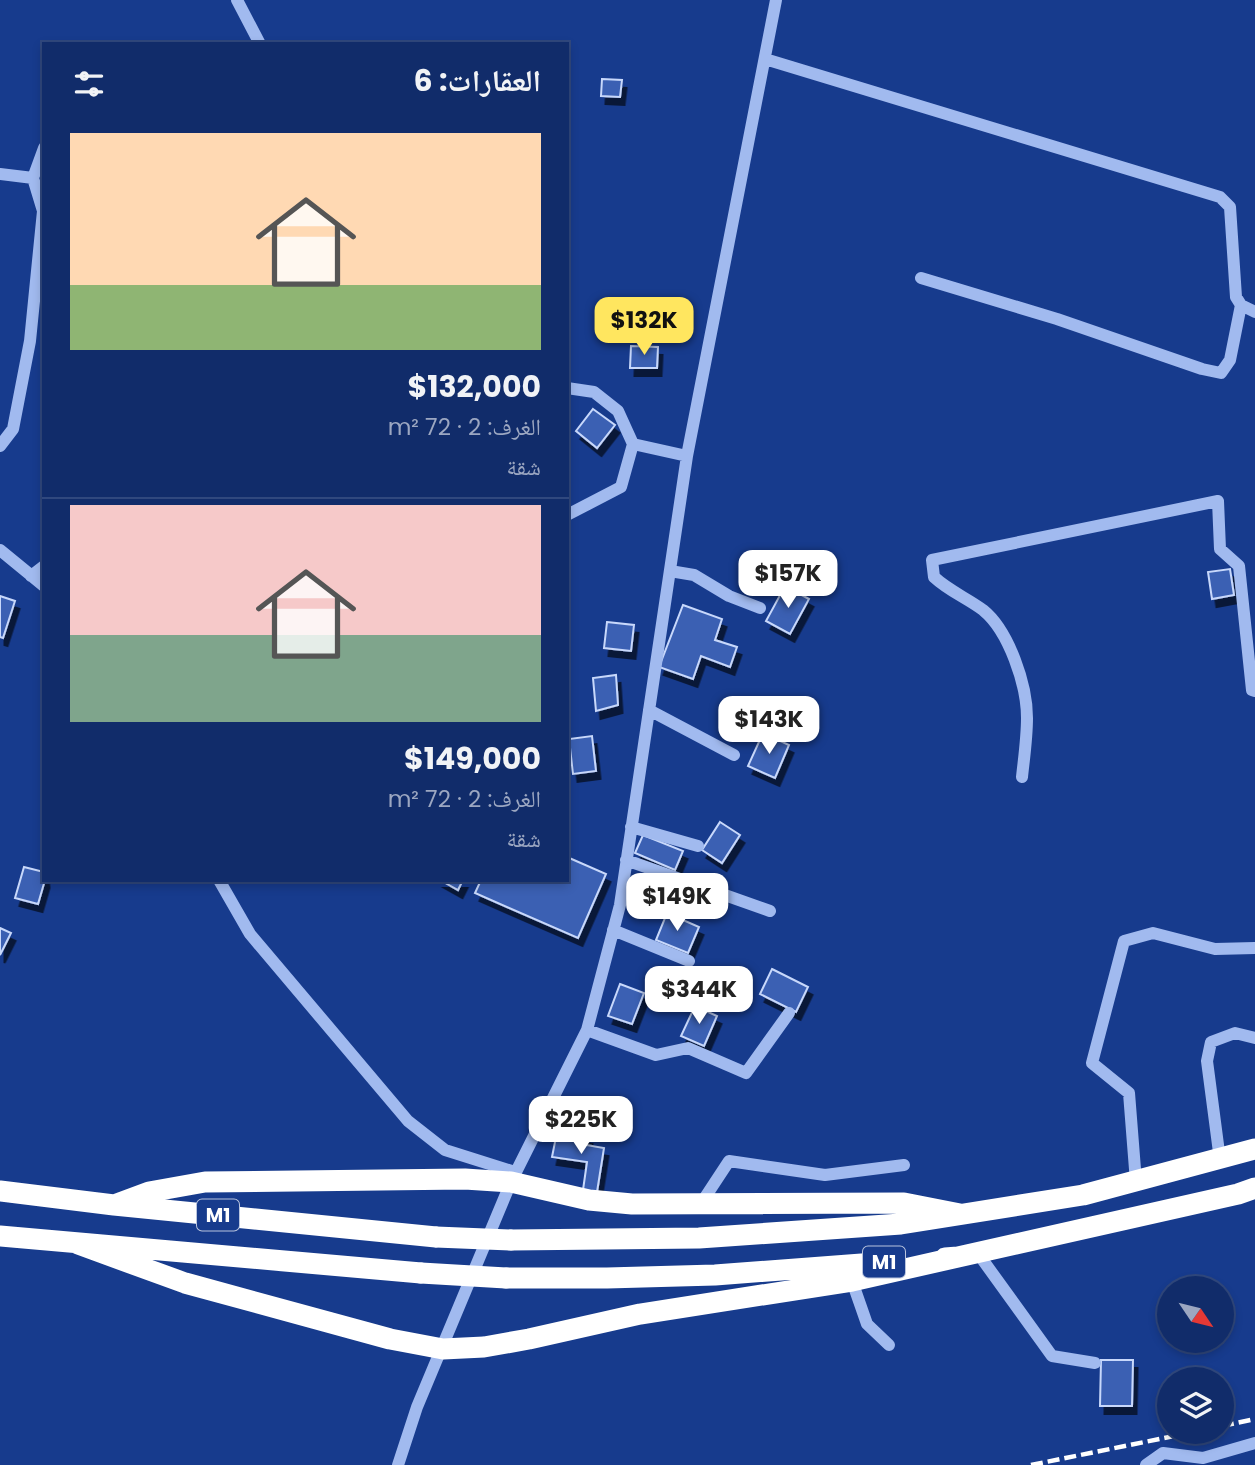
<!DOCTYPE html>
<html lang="ar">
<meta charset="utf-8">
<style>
:root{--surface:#112c6a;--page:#1e3872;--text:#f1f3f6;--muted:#9ca7c1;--line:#30487e;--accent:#ffe65f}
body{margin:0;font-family:Poppins,"Noto Naskh Arabic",sans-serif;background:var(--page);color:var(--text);direction:rtl;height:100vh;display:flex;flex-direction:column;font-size:26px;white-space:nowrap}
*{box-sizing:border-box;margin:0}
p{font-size:23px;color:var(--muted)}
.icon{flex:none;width:38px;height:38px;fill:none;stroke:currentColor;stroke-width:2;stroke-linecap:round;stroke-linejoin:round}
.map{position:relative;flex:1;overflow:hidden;direction:ltr}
.drawer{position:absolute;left:42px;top:42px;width:527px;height:840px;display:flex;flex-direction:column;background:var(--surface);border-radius:0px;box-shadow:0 4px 10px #0003,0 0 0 2px var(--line);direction:rtl}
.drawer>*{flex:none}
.needle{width:46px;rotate:125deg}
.buttons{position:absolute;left:1157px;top:1276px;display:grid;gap:14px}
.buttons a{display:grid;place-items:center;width:77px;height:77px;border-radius:50%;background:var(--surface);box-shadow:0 4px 10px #0003,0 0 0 2px var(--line);font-size:35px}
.price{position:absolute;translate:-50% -60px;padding:0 16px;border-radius:14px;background:#fff;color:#222;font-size:23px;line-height:46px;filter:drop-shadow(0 2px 4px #0008)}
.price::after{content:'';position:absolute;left:50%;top:42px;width:21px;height:16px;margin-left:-10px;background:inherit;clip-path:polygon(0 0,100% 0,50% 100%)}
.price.on{background:var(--accent);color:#111}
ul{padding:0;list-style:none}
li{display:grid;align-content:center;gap:14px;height:371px;padding:0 28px}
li+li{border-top:2px solid var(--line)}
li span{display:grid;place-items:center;height:217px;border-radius:0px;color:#555}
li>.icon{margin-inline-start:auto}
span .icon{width:126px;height:126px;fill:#fffc;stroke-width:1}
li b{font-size:30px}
h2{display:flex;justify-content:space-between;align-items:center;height:84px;padding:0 28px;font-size:30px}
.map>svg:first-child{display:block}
</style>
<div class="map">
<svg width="1255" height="1465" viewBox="0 0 1255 1465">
<defs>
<filter id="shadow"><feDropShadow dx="4.5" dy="8" stdDeviation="0" flood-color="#0009"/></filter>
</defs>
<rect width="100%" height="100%" fill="#173b8d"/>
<path fill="#3b61b3" stroke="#c8d8fb" stroke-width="2" filter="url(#shadow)" d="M602,79L622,80L620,97L601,96Z
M631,346L658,347L657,368H630Z
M593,409L615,425L597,448L576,431Z
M1230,569L1234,595L1212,599L1208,572Z
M785,586L809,599L790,634L766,621Z
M0,596L15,601L3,638L0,637Z
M683,605L722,619L715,640L737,647L730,667L701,656L693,679L659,667Z
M607,622L634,625L631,651L604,648Z
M616,675L618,705L596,711L593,678Z
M763,733L789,745L775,778L748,766Z
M592,736L596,771L573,774L569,739Z
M720,822L740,835L722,863L702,850Z
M643,835L683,851L675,870L635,853Z
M567,857L606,874L578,938L475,893L481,880H567Z
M24,867L44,872L45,880L38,904L15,898Z
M440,880H463L458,890Z
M667,913L699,927L688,953L656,940Z
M0,928L11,933L0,955Z
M772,969L808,987L796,1012L760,994Z
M620,984L644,993L632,1024L608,1016Z
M695,1006L717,1016L704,1046L681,1036Z
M557,1132L588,1136L586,1145L604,1148L597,1192L583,1190L587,1162L552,1157Z
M1101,1360H1133L1132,1406H1100Z"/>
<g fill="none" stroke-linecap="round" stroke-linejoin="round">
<path stroke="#a1baef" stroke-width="12" d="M237,0L260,44
M765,59L1220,197L1230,207L1236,297L1241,305L1230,360L1221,373L1202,369L1057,319L921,278
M0,174L33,178
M1241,305L1255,312
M567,388L594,392L618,411L633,444L687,456
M0,446L13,429L30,341L43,211L33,178L44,148
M567,515L621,487L633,444
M0,550L44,586
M670,571L694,575L729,596L760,608
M31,576L44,566
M649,710L734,755
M1022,777C1024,758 1027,738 1027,718C1027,685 1009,631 983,610C967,598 949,591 934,577L932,560L1218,501L1220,549L1239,566L1252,690L1255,691
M631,827L698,846
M626,860L770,911
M219,880L250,934L408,1121L445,1150L515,1172
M613,930L689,961
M587,1030L656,1055L688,1048L746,1073L789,1013
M1220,1160L1207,1061L1211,1042L1235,1033L1255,1038
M1136,1182L1129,1093L1092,1063L1124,941L1153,933L1215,949L1255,948
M702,1202L729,1161L825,1175L904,1165
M977,1252L1052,1356L1095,1363
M852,1281L867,1324L889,1345
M398,1465L417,1407L511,1182L587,1030L620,905L687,456L776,0
M1146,1465L1163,1453L1203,1458L1255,1443"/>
<path stroke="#fff" stroke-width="21" d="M0,1191L114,1205L436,1237
M114,1205L149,1192L205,1182L465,1179L511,1182L589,1200L632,1204L904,1203L960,1214
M0,1236L421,1273
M511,1240L699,1238L901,1224L1083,1195L1255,1149
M78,1244L185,1283L390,1339L443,1349L484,1347L529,1339L640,1314L852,1281L958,1257
M945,1258L958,1257L1238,1194L1255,1188
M506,1278H607L715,1275L888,1262"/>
<path stroke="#fff" stroke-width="4.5" stroke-dasharray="12 5" stroke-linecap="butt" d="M1222,1426L1255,1419
M1031,1465L1194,1432"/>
<path stroke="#fff" stroke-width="21" d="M436,1237L511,1240
M421,1273L506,1278"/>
</g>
<g text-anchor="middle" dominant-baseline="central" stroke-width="7" stroke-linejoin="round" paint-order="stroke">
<g fill="#173b8d" stroke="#b9c4dd" stroke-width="2">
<rect x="197" y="1199.5" width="42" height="31" rx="5"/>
<rect x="863" y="1246.5" width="42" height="31" rx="5"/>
</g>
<g font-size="19" font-weight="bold" fill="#fff">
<text x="218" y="1215">M1</text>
<text x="884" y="1262">M1</text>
</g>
</g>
</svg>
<div class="buttons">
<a><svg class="needle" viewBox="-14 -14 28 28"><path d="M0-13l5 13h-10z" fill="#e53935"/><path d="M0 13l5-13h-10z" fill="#9ca7c1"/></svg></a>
<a><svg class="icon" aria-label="layers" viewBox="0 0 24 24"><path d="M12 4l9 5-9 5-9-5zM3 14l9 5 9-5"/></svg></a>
</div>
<b class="price on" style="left:644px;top:357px">$132K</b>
<b class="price" style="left:788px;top:610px">$157K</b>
<b class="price" style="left:769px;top:756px">$143K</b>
<b class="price" style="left:677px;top:933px">$149K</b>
<b class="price" style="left:699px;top:1026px">$344K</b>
<b class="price" style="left:581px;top:1156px">$225K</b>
<section class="drawer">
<h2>العقارات: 6<svg class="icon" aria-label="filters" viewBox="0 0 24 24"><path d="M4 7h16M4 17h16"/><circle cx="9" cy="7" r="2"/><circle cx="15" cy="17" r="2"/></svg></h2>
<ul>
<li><span style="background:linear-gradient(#ffd9b3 70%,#8fb573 0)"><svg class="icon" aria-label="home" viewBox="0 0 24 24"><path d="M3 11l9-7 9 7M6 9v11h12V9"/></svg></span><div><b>$132,000</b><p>الغرف: 2 · 72 m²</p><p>شقة</p></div></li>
<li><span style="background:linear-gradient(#f6c9c9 60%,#7fa58c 0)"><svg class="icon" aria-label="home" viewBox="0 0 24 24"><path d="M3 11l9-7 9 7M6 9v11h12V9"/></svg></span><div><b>$149,000</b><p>الغرف: 2 · 72 m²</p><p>شقة</p></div></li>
</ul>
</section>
</div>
